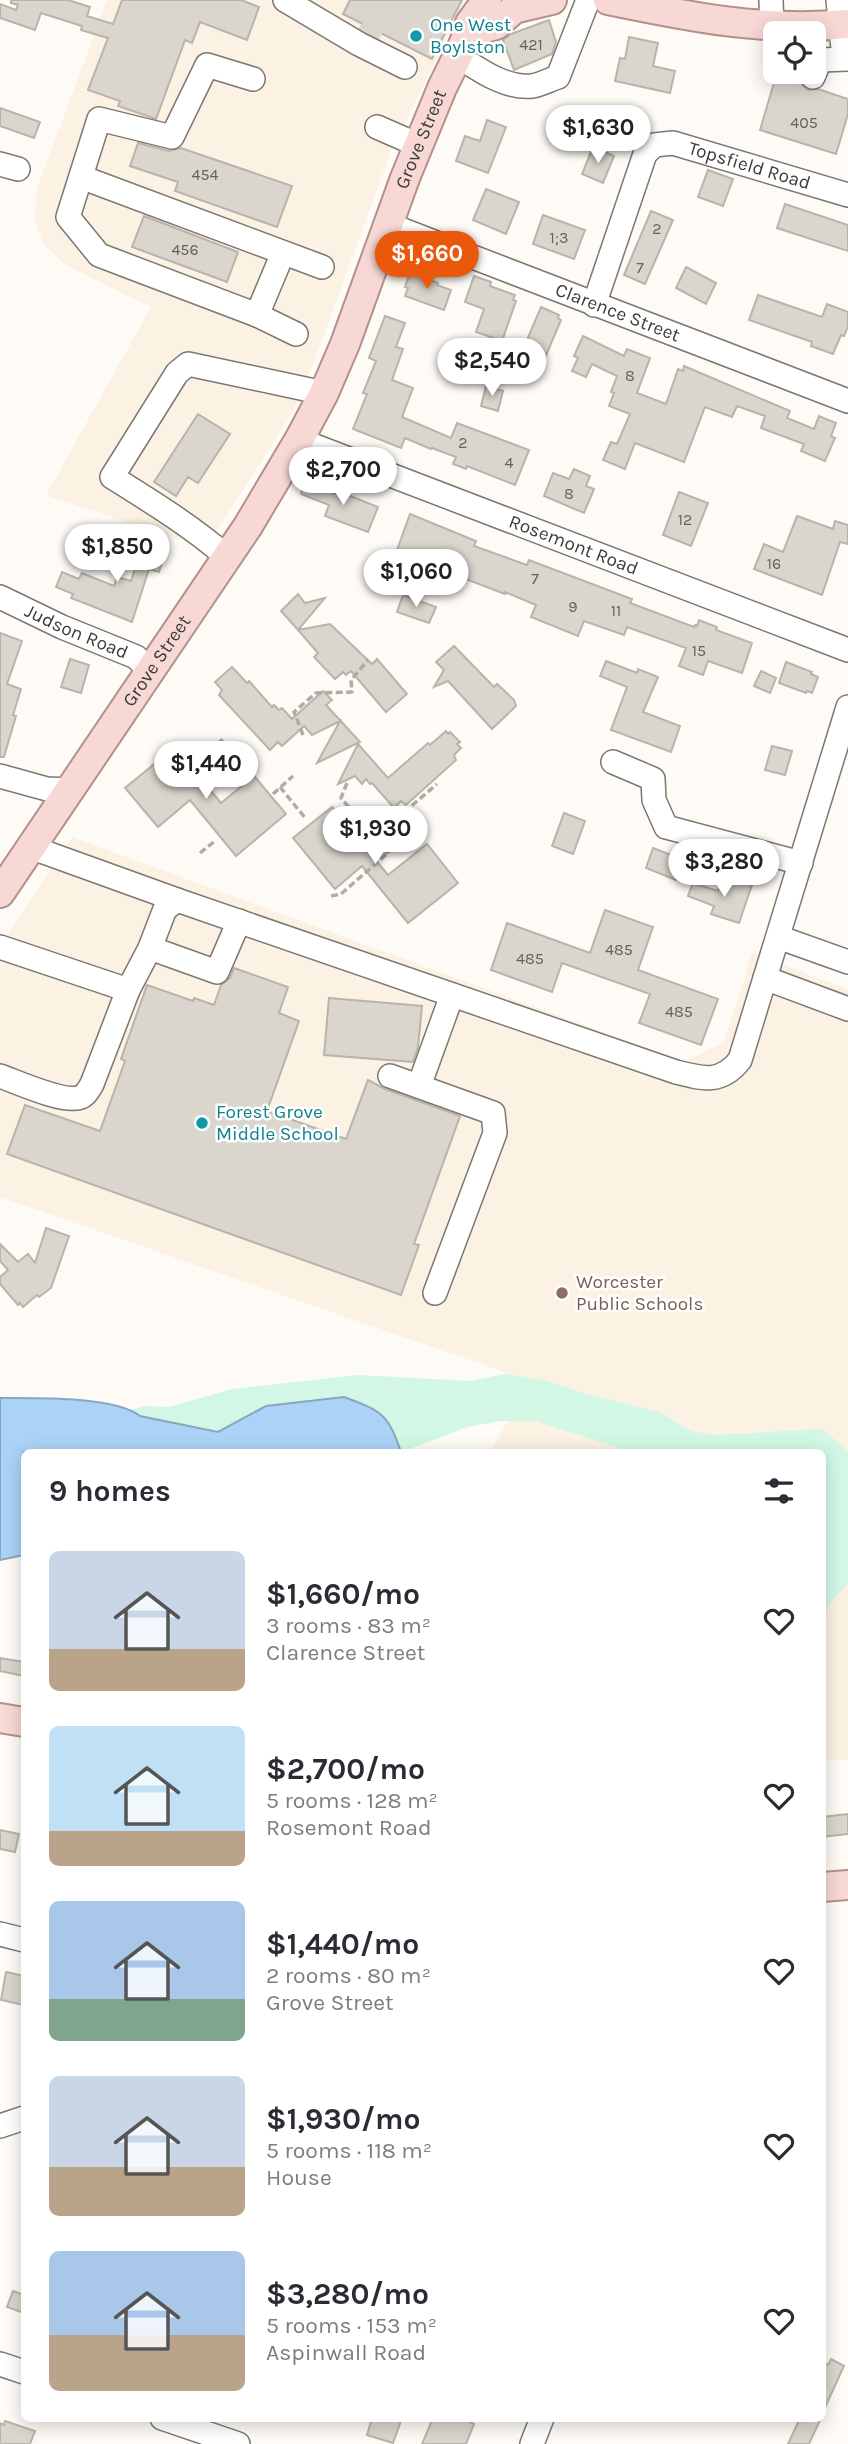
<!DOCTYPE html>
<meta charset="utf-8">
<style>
:root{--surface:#fff;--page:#f2f2f3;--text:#2b2b33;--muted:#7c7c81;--accent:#ea580c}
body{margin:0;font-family:Karla,sans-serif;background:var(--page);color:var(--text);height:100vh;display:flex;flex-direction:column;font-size:26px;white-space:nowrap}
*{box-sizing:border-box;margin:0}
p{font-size:23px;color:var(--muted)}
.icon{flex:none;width:38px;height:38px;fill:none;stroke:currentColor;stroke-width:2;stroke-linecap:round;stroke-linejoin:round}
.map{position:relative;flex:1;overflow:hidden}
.side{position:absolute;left:21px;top:1449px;width:805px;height:973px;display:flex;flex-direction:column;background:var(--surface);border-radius:10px;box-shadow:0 4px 18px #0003}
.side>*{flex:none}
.buttons{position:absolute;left:763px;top:21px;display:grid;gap:14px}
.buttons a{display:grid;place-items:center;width:63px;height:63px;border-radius:10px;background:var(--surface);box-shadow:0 4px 18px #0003;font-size:35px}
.price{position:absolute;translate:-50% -60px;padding:0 16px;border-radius:24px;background:#fff;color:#222;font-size:23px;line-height:46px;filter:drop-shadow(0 2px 4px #0008)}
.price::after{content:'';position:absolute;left:50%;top:42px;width:21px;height:16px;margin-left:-10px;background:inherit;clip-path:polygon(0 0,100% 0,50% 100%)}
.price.active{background:var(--accent);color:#fff}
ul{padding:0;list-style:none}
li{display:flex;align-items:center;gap:21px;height:175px;padding:0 28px}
li span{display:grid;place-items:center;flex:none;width:196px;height:140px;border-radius:10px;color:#555}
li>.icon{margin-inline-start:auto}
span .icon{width:84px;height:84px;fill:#fffc;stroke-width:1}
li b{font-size:30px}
h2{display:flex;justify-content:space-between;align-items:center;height:84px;padding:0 28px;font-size:30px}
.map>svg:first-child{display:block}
</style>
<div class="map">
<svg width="848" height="2444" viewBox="0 0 848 2444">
<rect width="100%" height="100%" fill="#fefbf6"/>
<path fill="#fbf2e3" d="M107,0H466L392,149L315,360L293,412L206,548L46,495L151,307L65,265L43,243L35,220L36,191Z
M72,837L685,1062L724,1042L752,953L848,989V1760L823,1761L822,1452H490L530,1381L0,1197V945Z"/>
<path fill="#d2f8e5" d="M506,1374L543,1380L587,1394L659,1412L691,1431L714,1435L822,1429L848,1451V1584L829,1604L823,1620L822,1452H631L536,1421H501L468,1427L401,1452L393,1430L344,1397L266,1406L218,1432L140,1416L132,1409L145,1406L169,1407L232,1389L359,1375L470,1381Z"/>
<path fill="#abd2f7" stroke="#8aa5be" stroke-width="2" d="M344,1397C382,1411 388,1414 401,1452H24V1555L0,1560V1398C34,1398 115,1396 140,1416L218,1432L266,1406Z"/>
<path fill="#dad5cd" stroke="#b8b3ab" stroke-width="2" d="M11,0H68L90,7L87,16L113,24L122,0H241L259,7L247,40L200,22L192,43L185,40L156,119L118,106L120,101L88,90L108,38L81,30L82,26L41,13L35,30L0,18V4L16,10L18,5L11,3Z
M350,0H462L432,59L343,14Z
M549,20L556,42L552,54L514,70L503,40L511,34Z
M629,37L658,43L653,66L675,71L670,93L615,81L620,58L625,59Z
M776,76L801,84L808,90L818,89L848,99V114L836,154L760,130Z
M0,108L40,122L34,138L0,126Z
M487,120L506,127L488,173L456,161L465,136L480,141Z
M138,143L169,151L181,148L292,186L277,227L175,191L178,182L130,166Z
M593,147L614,156L603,183L582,174Z
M708,170L733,179L723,206L698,197Z
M486,189L519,202L506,234L473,220Z
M785,204L848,225V251L777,228Z
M651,211L673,220L645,284L624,275Z
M543,215L585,230L574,259L533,244Z
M144,216L238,252L227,282L132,247Z
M686,267L716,283L706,304L676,288Z
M410,272L438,283L437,285L451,290L444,310L405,296L408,288L405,287Z
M474,276L491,282L490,286L515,295L513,300L516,301L502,341L476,332L484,309L465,302Z
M758,295L822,317L827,304L848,312V326L844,336L841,335L833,354L811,346L812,342L749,320Z
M541,307L559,315L558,318L561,320L544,360L523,349Z
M385,316L405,323L396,347L403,349L392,380L413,388L402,417L451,438L457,423L529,450L515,485L467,466L466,469L453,464L456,457L432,448L431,449L405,438L401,448L353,429L367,394L363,393L376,361L369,358Z
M583,336L624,356L627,349L650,358L637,393L666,404L678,369L683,371L684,366L790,411L787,418L814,429L819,416L836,423L831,436L835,438L825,461L801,451L804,444L761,428L765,416L737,406L732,417L705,407L684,462L635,443L625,469L603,460L611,442L617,444L630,414L609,406L614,393L611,392L617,376L592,364L586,377L572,371L578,358L574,356Z
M486,386L503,391L498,411L481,406Z
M198,414L230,434L198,483L188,477L176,496L154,482Z
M574,469L590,476L586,486L594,489L584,513L544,496L553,473L569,479Z
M305,482L347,498L348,495L378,507L368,532L325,516L329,505L301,494Z
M679,492L708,503L691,546L663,535Z
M410,514L476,541L474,546L527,565L529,560L632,599L630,603L694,627L695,625L697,626L699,620L717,627L716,630L752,643L742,673L708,661L703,675L679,666L686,648L627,627L624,635L584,621L578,636L531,617L536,605L505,592V594L419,561L415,572L392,564Z
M797,516L833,529L835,521L848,525V544L840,542L822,595L754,569L764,544L783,552Z
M149,537L168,543L159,572L149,569L132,622L71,598L73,594L56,587L62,572L79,579L82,573L114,586L117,577L131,581L143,543L147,544Z
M298,594L305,603L325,598L298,630L281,611Z
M403,595L436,607L429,623L397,612Z
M330,624L372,664L377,659L407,694L386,712L351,671L346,675L343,672L335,679L314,657L318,653L298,630Z
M0,633L22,641L7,684L21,689L13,715L16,716L4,757H0Z
M454,646L494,687L497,684L514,700L516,706L492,729L448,681L434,687L444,670L436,662Z
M70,659L89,665L81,693L61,687Z
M606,661L637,673L638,669L658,677L643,712L680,726L671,752L611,730L627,687L600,676Z
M786,662L812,672L811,674L818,677L812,693L807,691L806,693L779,683Z
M232,667L247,683L249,681L272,707L274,705L279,710L282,708L292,719L323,691L332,700L326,705L360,742L317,763L340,721L312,735L304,726L282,746L278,742L270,750L219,695L222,690L215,682Z
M761,671L776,678L770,693L754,686Z
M446,731L448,734L450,732L460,742L457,744L461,748L454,755L456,760L406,805L401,801L394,808L372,783L370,784L366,779L362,784L355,776L338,784L358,744L388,778L428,743L430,745Z
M772,746L792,751L785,775L765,770Z
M175,747L221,803L254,776L286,814L236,856L190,800L158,827L125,788Z
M332,807L388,875L427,844L458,883L408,923L362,866L335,889L293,838Z
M564,813L585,821L573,854L552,846Z
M653,848L684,860L676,880L646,868Z
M734,879L752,885L739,923L711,914L714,906L688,896L693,883L718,891L720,885L724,887L726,882L732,884Z
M605,910L653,927L638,970L718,999L701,1045L639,1023L650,994L562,963L552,992L491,970L507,923L590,953Z
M234,968L288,987L279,1013L299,1021L267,1111L346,1139L368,1080L385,1089L460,1116L414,1244L419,1245L401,1295L7,1154L25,1105L100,1131L125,1061L121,1059L147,985L193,1001L194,998L214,1005L221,985L230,978Z
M329,998L422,1006L418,1047L413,1062L324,1055Z
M46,1228L69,1236L51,1288L39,1297L37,1295L23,1307L20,1303L18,1305L0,1284V1277L8,1270L0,1261V1244L18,1262L28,1254L35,1263Z
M0,1658L24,1662V1676L0,1671Z
M848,1814V1834L822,1837V1817Z
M0,1830L19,1834L15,1852L0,1849Z
M6,1972L24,1976V2005L1,2000Z
M13,2291L24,2295V2313L7,2307Z
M831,2359L844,2366L822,2414V2362L828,2365Z
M372,2418H402L393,2443L367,2435Z
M433,2418H461L474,2424L466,2444H422Z
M800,2418H821L809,2444H788Z
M5,2421L35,2431L30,2444H0V2423L4,2425Z"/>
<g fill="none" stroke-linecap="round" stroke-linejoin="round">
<path stroke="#d8d5d0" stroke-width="23" stroke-dasharray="23 11" stroke-linecap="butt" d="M358,30L378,41"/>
<defs>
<g id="minor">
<path d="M285,0L359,44L405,67"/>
<path d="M771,0L772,26"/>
<path d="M838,0L844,58"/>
<path d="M457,55C477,69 506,89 532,86C540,85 549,80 558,77L588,0"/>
<path d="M813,77L820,60L848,59"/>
<path d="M253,79L207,65L172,137L99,119L68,217L99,255L257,315L296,334"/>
<path d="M377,127L418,145"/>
<path d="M0,164L18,169"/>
<path d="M81,177L322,267"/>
<path id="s1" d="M387,224L848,401"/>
<path id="s2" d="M594,305L645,154L654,145L673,143L848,195"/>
<path d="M257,315L283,253"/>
<path id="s3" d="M299,440L848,650"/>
<path d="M227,557C191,526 152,502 112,477L177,373L188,364L324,393"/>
<path id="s4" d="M0,597L62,627L136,657L150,671"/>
<path d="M613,762L653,779L654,800L666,827L801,863"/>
<path d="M0,776L47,789L69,790"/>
<path d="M30,847L177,900"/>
<path d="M778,937L848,962"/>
<path d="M0,947L128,990"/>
<path d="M150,948L217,972L239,921"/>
<path d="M765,978L848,707"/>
<path d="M0,1076C17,1082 65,1104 81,1097C86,1095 89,1089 92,1084L128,990L150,948L165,909L177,900L676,1072C703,1079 721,1084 740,1060L765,978L848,1009"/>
<path d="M390,1076L493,1113L495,1133L435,1293"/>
<path d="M419,1086L452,995"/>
<path d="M0,1934L24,1940"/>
<path d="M0,2126L24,2118"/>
<path d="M0,2364L24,2372"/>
<path d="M162,2418L238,2444"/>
<path d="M532,2444L542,2418"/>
</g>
<g id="major">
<path d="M608,0C690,17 764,32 848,24"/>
<path d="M464,43L485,28L496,25L514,9L552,0"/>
<path id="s5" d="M0,893L248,526L299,440L324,393L345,344L405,178L442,88L464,43L470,23L487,0"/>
<path d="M0,1718L24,1722"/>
<path d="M822,1887L848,1885"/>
</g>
</defs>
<use href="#minor" stroke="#7c7770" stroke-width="26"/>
<use href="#major" stroke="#b4908c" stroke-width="32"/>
<path stroke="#aeaca7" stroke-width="3.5" stroke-dasharray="7 3.5" stroke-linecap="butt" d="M303,735L294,712L316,693L352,692L351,680L368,660
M194,765L223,739
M347,783L341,798L388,853
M280,787L306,819
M273,794L293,776
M200,853L215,841
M331,896L341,894L388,853L409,808L437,784"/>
<use href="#minor" stroke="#fff" stroke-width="23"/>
<use href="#major" stroke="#f8d8d5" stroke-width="28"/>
</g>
<g fill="#0f9aa8" stroke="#fff" stroke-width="2.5">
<circle cx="416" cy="36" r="7"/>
<circle cx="202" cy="1123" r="7"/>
</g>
<circle fill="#8d6e63" stroke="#fff" stroke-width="2.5" cx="562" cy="1293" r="7"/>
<g text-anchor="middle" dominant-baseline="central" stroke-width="5" stroke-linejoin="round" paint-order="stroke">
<g font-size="16" fill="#65625d">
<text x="531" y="44">421</text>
<text x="804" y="122">405</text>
<text x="205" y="174">454</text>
<text x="657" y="228">2</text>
<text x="559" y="237">1;3</text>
<text x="185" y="249">456</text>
<text x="640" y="267">7</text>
<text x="630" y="375">8</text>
<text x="463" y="442">2</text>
<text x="509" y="462">4</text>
<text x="569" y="493">8</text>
<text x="685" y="519">12</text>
<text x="774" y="563">16</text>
<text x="535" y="578">7</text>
<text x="573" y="606">9</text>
<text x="616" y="610">11</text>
<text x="699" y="650">15</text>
<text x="619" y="949">485</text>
<text x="530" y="958">485</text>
<text x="679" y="1011">485</text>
</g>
<g font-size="19" fill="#0d838f" stroke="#fff" text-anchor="start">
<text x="430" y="25">One West<tspan x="430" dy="22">Boylston</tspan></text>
<text x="216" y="1112">Forest Grove<tspan x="216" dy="22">Middle School</tspan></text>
</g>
<g font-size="19" fill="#3e3c38" stroke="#fff">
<text stroke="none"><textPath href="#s5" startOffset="868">Grove Street</textPath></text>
<text stroke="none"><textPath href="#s2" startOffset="271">Topsfield Road</textPath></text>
<text stroke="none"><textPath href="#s1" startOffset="247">Clarence Street</textPath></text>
<text stroke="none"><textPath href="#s3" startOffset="294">Rosemont Road</textPath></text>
<text stroke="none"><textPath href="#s4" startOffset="84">Judson Road</textPath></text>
<text stroke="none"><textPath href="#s5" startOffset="280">Grove Street</textPath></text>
</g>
<g font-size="19" fill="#785e54" stroke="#fff" text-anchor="start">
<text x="576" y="1282">Worcester<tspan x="576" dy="22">Public Schools</tspan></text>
</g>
</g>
</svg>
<div class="buttons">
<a><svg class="icon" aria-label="locate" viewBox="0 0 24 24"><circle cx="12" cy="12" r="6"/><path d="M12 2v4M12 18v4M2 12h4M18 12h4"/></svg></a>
</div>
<b class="price" style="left:598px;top:165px">$1,630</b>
<b class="price active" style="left:427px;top:291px">$1,660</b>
<b class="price" style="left:492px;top:398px">$2,540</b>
<b class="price" style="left:343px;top:507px">$2,700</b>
<b class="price" style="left:117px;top:584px">$1,850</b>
<b class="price" style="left:416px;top:609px">$1,060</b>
<b class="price" style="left:206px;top:801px">$1,440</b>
<b class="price" style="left:375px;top:866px">$1,930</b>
<b class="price" style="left:724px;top:899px">$3,280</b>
<section class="side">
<h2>9 homes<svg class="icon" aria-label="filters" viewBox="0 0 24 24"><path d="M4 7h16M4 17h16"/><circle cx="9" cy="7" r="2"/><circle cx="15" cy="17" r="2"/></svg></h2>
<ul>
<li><span style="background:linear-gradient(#c9d6e8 70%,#b9a48a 0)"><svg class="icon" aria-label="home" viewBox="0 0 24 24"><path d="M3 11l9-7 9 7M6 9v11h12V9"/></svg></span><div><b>$1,660/mo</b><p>3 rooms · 83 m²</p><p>Clarence Street</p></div><svg class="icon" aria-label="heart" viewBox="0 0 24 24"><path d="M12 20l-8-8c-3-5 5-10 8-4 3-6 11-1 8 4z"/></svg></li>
<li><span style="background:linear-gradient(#bfe0f5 75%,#b9a48a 0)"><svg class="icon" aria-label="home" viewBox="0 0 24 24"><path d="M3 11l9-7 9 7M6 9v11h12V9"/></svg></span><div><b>$2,700/mo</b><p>5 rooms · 128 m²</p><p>Rosemont Road</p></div><svg class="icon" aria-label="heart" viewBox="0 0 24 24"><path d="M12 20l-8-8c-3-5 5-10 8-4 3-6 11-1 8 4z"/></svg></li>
<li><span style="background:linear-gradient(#a9c7e8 70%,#7fa58c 0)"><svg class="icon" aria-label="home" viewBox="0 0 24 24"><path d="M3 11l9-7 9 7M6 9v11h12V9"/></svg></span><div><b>$1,440/mo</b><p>2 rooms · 80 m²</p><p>Grove Street</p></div><svg class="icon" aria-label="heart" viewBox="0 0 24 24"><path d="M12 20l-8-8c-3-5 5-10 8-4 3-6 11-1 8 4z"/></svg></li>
<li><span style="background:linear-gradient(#c9d6e8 65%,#b9a48a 0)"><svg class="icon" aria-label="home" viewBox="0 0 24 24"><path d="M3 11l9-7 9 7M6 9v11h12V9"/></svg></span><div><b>$1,930/mo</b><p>5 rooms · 118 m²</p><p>House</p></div><svg class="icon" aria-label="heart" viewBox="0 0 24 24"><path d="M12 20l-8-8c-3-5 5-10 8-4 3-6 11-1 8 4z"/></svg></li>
<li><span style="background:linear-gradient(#a9c7e8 60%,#b9a48a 0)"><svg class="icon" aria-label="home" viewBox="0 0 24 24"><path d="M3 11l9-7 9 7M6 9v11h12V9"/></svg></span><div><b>$3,280/mo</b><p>5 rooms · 153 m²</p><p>Aspinwall Road</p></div><svg class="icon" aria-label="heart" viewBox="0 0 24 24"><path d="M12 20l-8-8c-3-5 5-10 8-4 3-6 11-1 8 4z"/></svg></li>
</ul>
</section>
</div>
